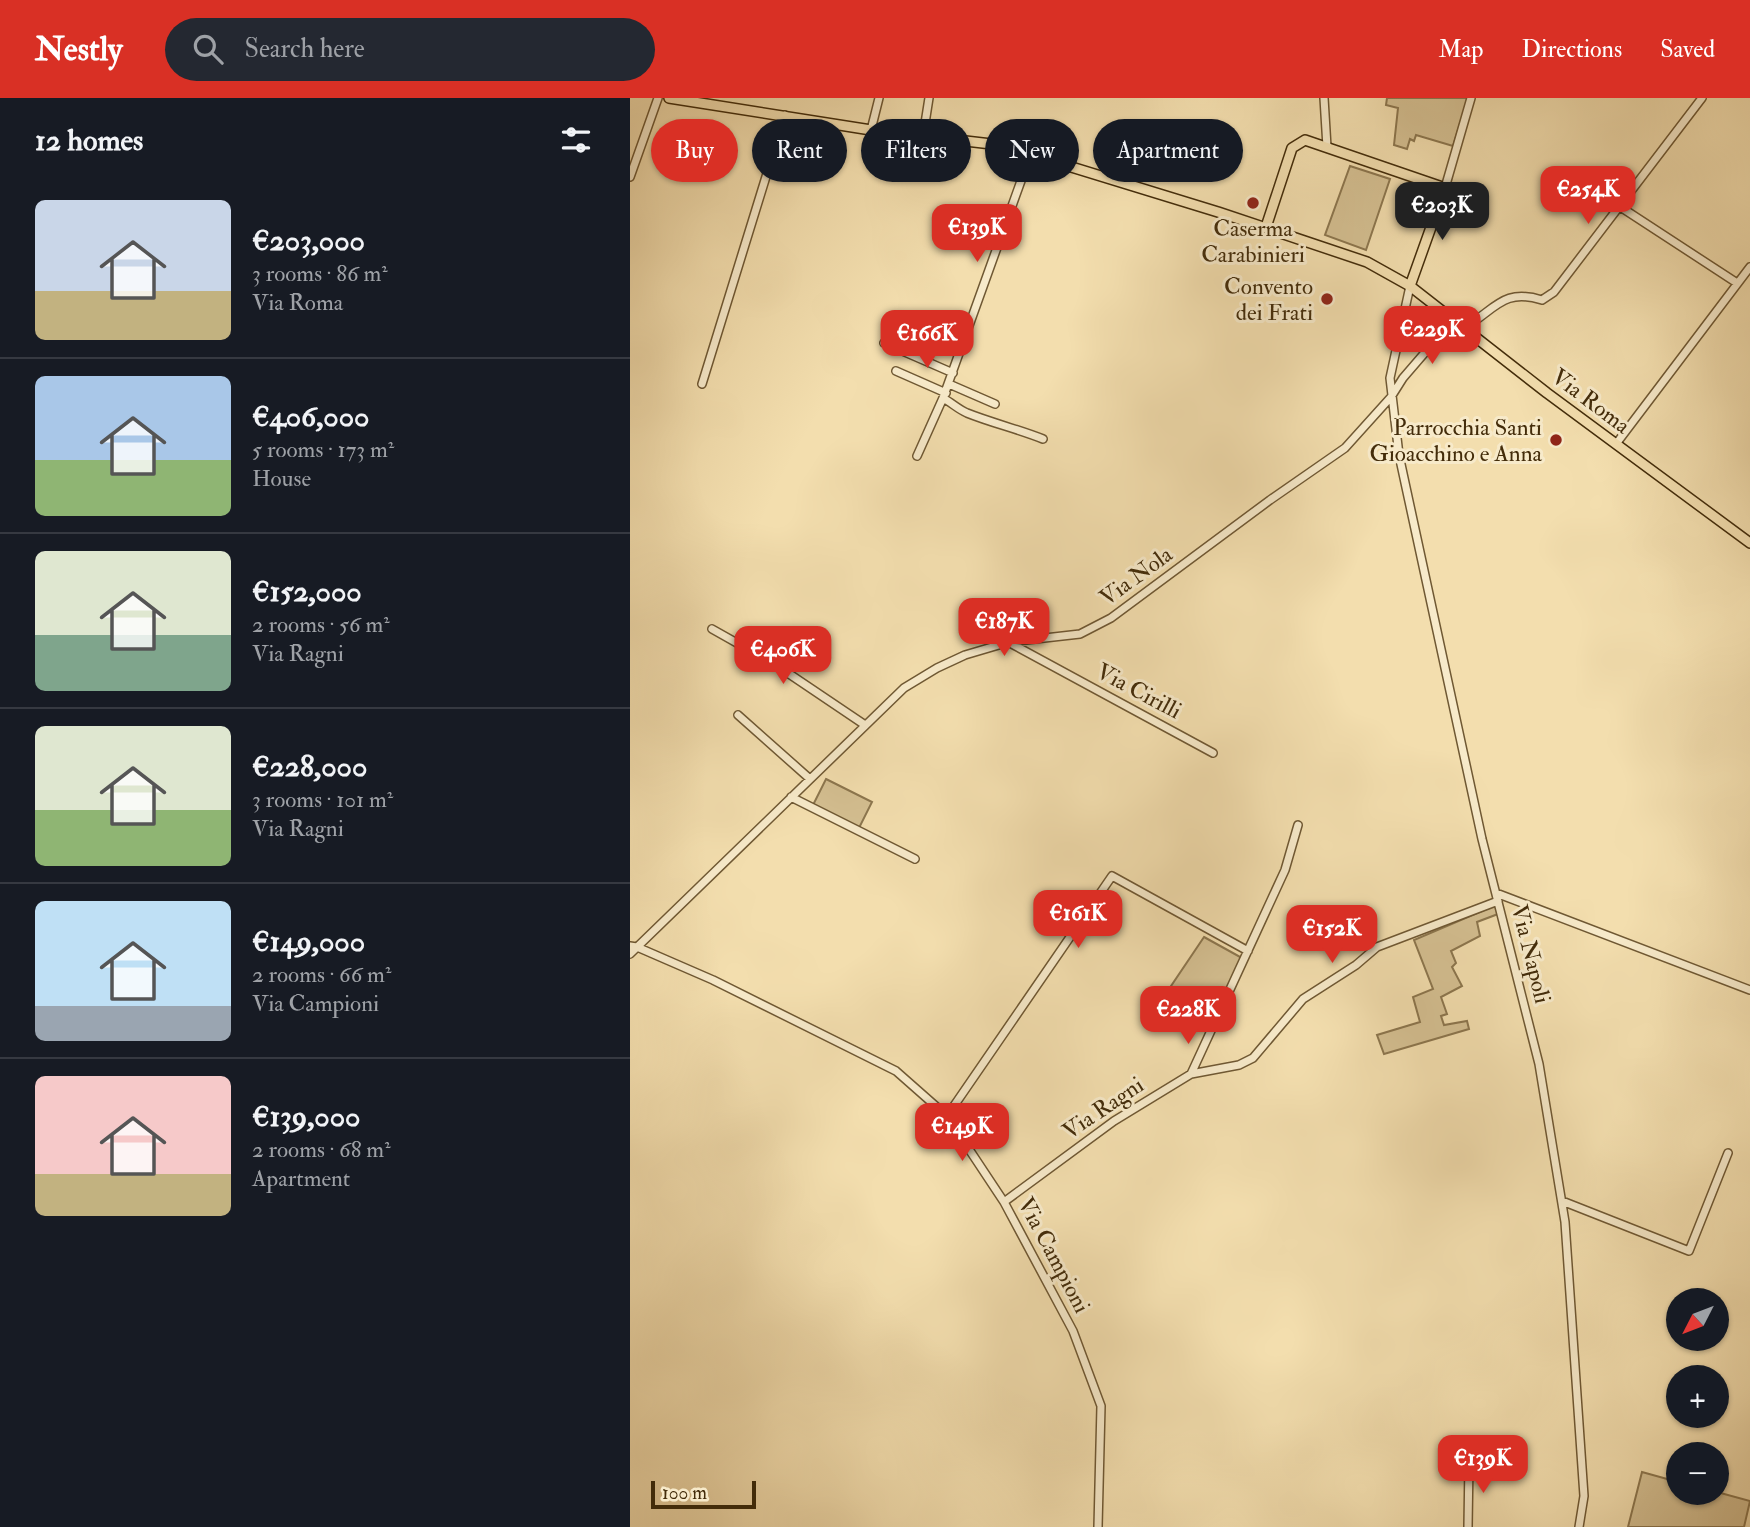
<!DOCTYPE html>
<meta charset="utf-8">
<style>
:root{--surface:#171b24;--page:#242831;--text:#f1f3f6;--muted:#9ea1a6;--line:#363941;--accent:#d93025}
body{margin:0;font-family:"IM FELL Double Pica",serif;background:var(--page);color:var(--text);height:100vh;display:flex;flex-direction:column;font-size:26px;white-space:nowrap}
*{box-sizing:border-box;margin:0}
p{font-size:23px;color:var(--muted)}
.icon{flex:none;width:38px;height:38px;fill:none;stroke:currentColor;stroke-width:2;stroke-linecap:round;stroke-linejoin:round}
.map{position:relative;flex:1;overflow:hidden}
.side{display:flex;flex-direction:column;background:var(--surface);width:630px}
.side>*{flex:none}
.top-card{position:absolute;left:21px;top:21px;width:665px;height:63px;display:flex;gap:14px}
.needle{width:46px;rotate:228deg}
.buttons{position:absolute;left:1036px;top:1190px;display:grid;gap:14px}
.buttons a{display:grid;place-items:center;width:63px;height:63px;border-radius:50%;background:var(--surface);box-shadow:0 2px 5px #0004;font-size:35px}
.scale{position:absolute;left:21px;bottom:18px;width:105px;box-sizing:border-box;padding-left:7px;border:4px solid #432c0a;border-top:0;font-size:19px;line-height:24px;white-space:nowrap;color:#432c0a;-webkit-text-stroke:5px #f7eaca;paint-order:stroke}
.price{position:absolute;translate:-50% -60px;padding:0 16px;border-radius:14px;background:var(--accent);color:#fff;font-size:23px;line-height:46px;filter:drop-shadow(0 2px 4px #0008)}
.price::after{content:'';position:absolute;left:50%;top:42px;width:21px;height:16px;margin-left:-10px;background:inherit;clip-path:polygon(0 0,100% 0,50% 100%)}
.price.on{background:#222;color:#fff}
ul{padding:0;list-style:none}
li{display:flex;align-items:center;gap:21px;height:175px;padding:0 35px}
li+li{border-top:2px solid var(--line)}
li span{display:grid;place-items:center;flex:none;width:196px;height:140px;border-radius:10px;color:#555}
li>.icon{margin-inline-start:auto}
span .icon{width:84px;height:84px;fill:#fffc;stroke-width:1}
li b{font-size:30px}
h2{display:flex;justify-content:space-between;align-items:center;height:84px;padding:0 35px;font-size:30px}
.chip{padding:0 24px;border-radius:32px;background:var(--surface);box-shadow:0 2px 5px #0004;font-size:24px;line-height:63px}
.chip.on{background:var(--accent);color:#fff}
header{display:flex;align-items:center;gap:42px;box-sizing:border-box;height:98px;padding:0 35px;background:var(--accent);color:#fff}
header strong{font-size:33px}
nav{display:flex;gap:38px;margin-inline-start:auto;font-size:24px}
.search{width:490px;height:63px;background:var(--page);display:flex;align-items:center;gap:18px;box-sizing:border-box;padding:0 24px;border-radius:38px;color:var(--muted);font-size:26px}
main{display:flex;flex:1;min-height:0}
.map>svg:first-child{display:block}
</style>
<header>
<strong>Nestly</strong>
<div class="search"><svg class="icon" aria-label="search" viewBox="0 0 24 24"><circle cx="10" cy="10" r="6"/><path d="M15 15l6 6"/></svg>Search here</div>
<nav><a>Map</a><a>Directions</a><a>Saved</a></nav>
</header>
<main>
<section class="side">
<h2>12 homes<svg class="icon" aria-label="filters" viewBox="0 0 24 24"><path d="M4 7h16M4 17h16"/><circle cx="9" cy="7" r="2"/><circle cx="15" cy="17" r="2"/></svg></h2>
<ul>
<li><span style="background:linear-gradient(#c9d6e8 65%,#c2b280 0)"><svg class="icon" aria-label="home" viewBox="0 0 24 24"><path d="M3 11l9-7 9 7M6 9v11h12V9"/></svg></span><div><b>€203,000</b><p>3 rooms · 86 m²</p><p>Via Roma</p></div></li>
<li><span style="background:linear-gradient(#a9c7e8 60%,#8fb573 0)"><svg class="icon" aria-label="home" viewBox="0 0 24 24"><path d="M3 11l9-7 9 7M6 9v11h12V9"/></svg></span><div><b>€406,000</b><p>5 rooms · 173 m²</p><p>House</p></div></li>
<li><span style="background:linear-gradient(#dfe7d0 60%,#7fa58c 0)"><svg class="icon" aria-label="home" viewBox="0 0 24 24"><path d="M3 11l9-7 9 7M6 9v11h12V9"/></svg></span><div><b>€152,000</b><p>2 rooms · 56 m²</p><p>Via Ragni</p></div></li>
<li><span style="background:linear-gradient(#dfe7d0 60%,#8fb573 0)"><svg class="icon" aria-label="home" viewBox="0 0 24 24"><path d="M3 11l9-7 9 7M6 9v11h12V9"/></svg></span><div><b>€228,000</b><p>3 rooms · 101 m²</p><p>Via Ragni</p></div></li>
<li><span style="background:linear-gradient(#bfe0f5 75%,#9aa5b1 0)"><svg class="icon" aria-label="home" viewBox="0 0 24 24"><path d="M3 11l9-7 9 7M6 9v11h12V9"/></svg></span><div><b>€149,000</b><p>2 rooms · 66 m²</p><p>Via Campioni</p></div></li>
<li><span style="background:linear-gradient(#f6c9c9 70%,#c2b280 0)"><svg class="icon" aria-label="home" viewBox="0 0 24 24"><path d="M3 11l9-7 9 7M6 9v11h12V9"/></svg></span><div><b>€139,000</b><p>2 rooms · 68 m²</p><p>Apartment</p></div></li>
</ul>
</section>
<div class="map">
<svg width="1120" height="1429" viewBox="0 0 1120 1429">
<rect width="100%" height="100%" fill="#f3deae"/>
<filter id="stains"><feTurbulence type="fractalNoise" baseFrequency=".00286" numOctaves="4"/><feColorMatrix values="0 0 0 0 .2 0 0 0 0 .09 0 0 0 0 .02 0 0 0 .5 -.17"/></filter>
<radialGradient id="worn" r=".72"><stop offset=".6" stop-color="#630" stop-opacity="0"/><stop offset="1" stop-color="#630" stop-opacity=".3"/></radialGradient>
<path fill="#d5c092" stroke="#8c764e" stroke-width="2" d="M757,0H838L823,48L786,37L784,43L780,41L777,51L764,47L768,10L756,7Z
M720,68L760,81L736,152L695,137Z
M196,681L242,704L229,730L183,707Z
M866,807L868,816L847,824L850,838L821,853L826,865L822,869L832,888L811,899L817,916L811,918L814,927L837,923L839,931L754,956L747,937L790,924L783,899L803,891L784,842Z
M574,839L612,860L582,927L533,900Z
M1012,1374L1048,1384V1395L1087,1394L1120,1403L1114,1429H998Z"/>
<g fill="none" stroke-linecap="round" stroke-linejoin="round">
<defs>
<path id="minor" d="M694,0L697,49
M241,32L249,0
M293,38L299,0
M401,55L313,300C322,305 328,311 337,315C362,325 388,331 413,341
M0,79L28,0
M815,90L841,0
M989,108L1107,185
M780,188L760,280L769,357L852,741L909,966L935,1124L954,1398L949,1429
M834,230C866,211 873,190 912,202L924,194L1072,0
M254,245L323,275
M266,273L316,295
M72,286L155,17
M319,286L365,306
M986,346L1120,169
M287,358L313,300
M82,531L146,567L235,627
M380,545L583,655
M108,617L180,681
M161,699L285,761
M866,795L1120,892
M0,848L7,849L83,882L266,973L317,1018L374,1104L443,1233L471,1308L468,1429
M0,856L274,590L307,570L335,557L379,544L450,536L481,520L640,402L715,350L761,299L773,280L823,222
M561,976L609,967L623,960L673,901L726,867L747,849L868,803
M317,1018L482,778L618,853
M932,1103L1059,1153L1098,1055
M374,1104L484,1023L561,976L655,772L668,727
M838,1429L839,1364"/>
<path id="major" d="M39,0L241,32L370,47L588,114L737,164L780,188L917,295L1120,445
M636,129L662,50L675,42L815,90L780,188"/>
</defs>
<use href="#minor" stroke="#6f5833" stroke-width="10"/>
<use href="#major" stroke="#432c0a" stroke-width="12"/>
<use href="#minor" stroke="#f7eaca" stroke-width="7"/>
<use href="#major" stroke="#f3deae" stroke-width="9"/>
</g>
<g fill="#8f2418" stroke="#f7eaca" stroke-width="2.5">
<circle cx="623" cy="105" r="7"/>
<circle cx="697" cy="201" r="7"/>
<circle cx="926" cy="342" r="7"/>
</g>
<g text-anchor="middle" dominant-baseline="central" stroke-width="6" stroke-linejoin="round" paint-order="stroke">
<g font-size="23" fill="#432c0a" stroke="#f7eaca" text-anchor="end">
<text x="623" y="130" text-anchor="middle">Caserma<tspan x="623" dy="26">Carabinieri</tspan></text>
<text x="683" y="188">Convento<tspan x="683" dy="26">dei Frati</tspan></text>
<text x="912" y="329">Parrocchia Santi<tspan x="912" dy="26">Gioacchino e Anna</tspan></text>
</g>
<g font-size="23" fill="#432c0a" stroke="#f7eaca">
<text transform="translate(961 303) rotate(37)">Via Roma</text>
<text transform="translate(506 478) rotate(-36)">Via Nola</text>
<text transform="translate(509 593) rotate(28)">Via Cirilli</text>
<text transform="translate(901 856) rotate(76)">Via Napoli</text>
<text transform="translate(473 1010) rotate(-34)">Via Ragni</text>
<text transform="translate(424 1157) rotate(62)">Via Campioni</text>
</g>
</g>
<rect width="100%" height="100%" filter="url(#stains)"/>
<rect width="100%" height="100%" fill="url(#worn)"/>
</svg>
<div class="buttons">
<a><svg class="needle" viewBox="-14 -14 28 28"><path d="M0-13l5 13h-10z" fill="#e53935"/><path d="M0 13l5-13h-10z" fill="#9ea1a6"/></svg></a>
<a>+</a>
<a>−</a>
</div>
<div class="scale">100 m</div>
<b class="price" style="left:958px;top:128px">€254K</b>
<b class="price on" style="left:812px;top:144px">€203K</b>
<b class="price" style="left:347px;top:166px">€139K</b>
<b class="price" style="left:802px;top:268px">€229K</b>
<b class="price" style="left:297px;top:272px">€166K</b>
<b class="price" style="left:374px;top:560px">€187K</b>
<b class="price" style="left:153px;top:588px">€406K</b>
<b class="price" style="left:448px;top:852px">€161K</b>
<b class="price" style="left:702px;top:867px">€152K</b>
<b class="price" style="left:558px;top:948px">€228K</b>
<b class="price" style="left:332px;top:1065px">€149K</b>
<b class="price" style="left:853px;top:1397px">€139K</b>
<div class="top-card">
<a class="chip on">Buy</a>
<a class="chip">Rent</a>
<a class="chip">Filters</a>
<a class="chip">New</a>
<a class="chip">Apartment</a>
</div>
</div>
</main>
